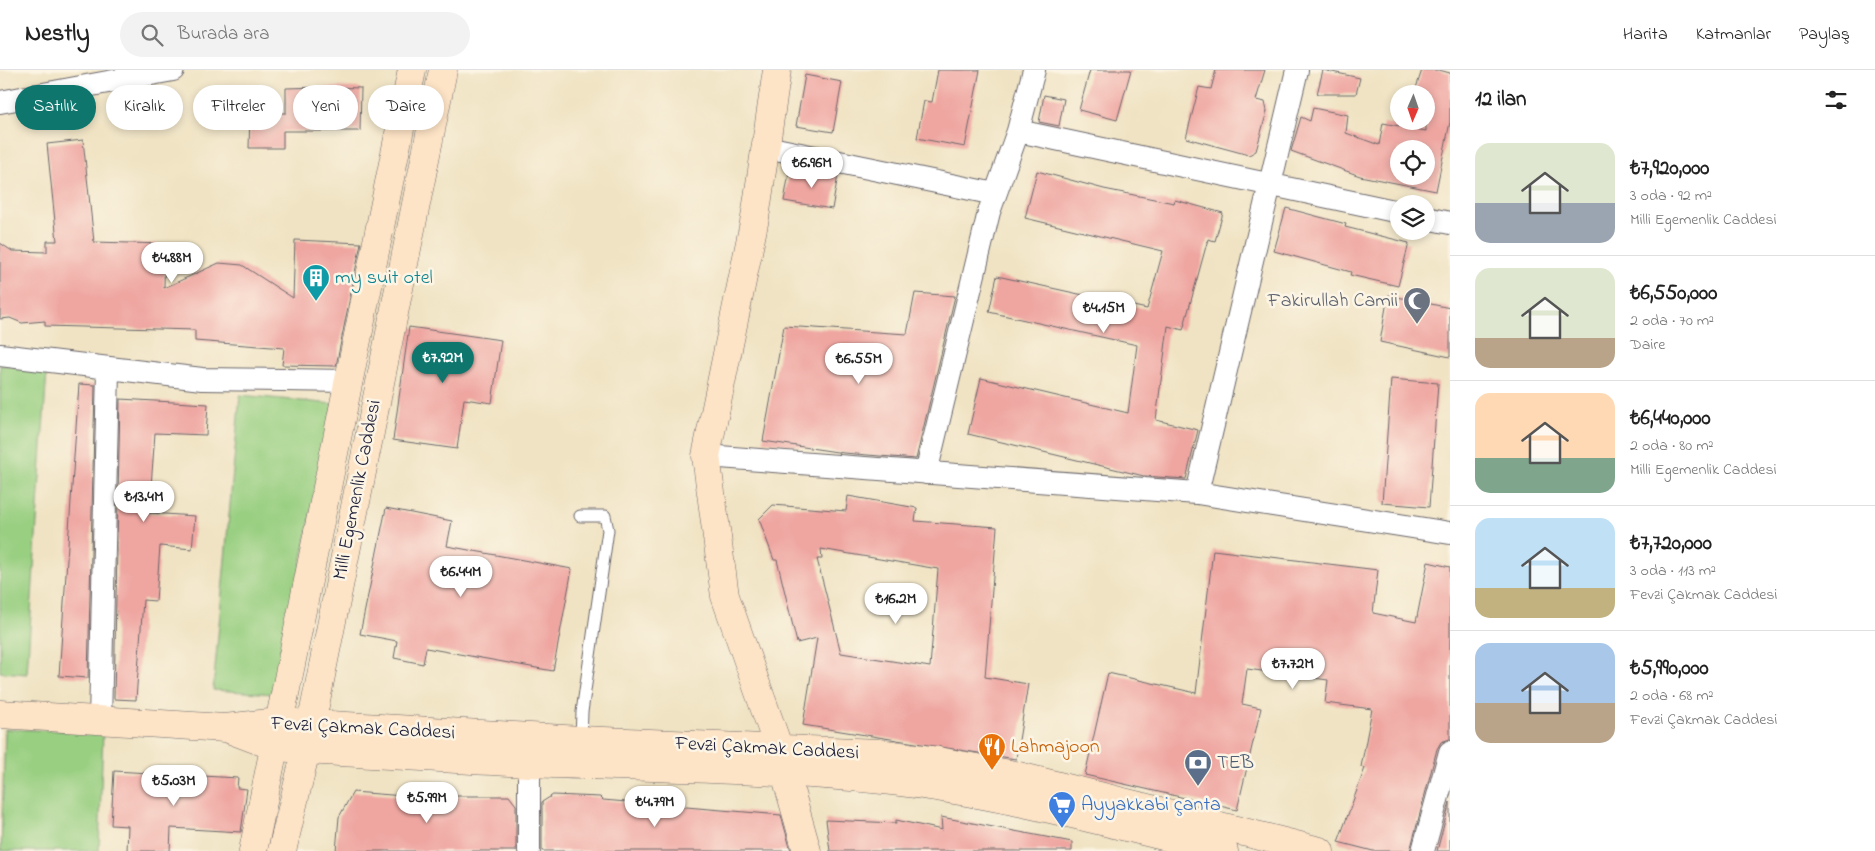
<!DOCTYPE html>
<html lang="tr">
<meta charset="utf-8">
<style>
:root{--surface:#fff;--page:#f2f2f2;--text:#222;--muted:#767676;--line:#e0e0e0;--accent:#0f766e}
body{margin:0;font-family:"Indie Flower",sans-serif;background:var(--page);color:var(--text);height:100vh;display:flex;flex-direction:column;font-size:19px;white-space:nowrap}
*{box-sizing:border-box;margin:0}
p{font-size:16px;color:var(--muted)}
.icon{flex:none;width:28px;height:28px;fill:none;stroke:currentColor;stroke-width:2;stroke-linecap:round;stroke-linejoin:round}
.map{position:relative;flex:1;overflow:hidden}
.details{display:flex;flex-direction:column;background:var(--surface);width:425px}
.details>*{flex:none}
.banner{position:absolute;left:15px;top:15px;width:475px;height:45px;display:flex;gap:10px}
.needle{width:32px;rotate:182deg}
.controls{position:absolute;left:1390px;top:15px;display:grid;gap:10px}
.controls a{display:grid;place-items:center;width:45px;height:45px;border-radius:50%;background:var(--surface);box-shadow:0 2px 8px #0003;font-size:25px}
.price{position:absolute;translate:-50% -42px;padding:0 11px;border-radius:18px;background:#fff;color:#222;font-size:16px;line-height:32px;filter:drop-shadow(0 1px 2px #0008)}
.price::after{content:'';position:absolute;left:50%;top:30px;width:15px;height:11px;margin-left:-8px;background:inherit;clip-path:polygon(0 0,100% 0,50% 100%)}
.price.current{background:var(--accent);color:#fff}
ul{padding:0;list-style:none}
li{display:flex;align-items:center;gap:15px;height:125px;padding:0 25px}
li+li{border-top:1px solid var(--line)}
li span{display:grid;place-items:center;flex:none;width:140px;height:100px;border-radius:15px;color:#555}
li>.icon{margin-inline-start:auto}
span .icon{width:60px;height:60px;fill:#fffc;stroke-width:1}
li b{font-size:21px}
h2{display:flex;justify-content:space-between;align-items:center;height:60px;padding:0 25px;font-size:21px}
.pill{padding:0 18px;border-radius:22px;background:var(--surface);box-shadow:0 2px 8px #0003;font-size:18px;line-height:45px}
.pill.current{background:var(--accent);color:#fff}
header{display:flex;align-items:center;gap:30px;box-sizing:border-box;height:70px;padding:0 25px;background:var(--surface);border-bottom:1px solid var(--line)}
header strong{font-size:24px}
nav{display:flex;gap:28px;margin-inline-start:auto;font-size:18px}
.search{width:350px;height:45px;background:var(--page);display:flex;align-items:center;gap:12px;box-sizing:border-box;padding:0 18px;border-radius:28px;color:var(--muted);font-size:19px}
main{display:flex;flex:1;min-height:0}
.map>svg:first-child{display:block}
</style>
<header>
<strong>Nestly</strong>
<div class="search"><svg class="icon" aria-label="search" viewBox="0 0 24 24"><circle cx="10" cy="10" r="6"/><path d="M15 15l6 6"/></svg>Burada ara</div>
<nav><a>Harita</a><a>Katmanlar</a><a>Paylaş</a></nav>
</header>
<main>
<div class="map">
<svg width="1450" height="781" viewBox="0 0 1450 781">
<rect width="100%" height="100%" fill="#fcf5e5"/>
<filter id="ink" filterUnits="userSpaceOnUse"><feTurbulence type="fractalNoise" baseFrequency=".02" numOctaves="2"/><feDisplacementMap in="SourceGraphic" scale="10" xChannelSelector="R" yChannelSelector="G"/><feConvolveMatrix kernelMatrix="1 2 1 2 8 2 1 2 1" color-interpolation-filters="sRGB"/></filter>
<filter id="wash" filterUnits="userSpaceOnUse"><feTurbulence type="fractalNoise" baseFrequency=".0096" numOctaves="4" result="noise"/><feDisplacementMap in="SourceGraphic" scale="20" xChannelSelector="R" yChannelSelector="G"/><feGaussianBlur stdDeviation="1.12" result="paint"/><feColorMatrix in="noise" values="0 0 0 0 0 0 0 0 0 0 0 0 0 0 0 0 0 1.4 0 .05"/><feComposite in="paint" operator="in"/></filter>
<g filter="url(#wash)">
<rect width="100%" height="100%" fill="#f0e3c3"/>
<path fill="#99cf81" stroke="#5e785e" d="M0,295L47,300L27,604L0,602Z
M240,325L333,334L275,624L213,620Z
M5,659L103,662L99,781H1Z"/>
<g id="blocks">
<path fill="#efa6a1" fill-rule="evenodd" d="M938,0H980L965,77L917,68L924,31L932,32Z
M1090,0H1131L1117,50L1079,40Z
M1216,0H1265L1256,30L1265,32L1267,41L1256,81L1249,85L1186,68L1199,17L1211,19Z
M1323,0L1360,8L1356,24H1317Z
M1422,0H1439L1450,3V52L1436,121L1360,106L1291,81L1301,47L1310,51L1313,38L1348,45L1346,63L1379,75L1383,53L1426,61V24H1414ZM1399,79H1426V106H1399Z
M805,5L842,12L833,62L796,56Z
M326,17L361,18L360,61H283V78H249L250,43H286V18Z
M1044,25L1064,29L1059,56L1039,52Z
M83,70L94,172L165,174L164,218L219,193L242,195L293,228L295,170L361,173L336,296L282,295L284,278L195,271V260L45,256V251L22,253L10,248L0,249V173L12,181L47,182V171H57L47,74Z
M807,100L838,105L832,139L784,131L789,103L806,106Z
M1037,101L1104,119L1174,133L1175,130L1223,143L1215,171L1208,169L1183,260L1168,256L1156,350L1198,360L1186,409L1144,406L968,364L981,308L1128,343L1137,275L989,242L997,206L1147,239L1163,181L1025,148Z
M1286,138L1346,154L1345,157L1409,173L1398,216L1350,205L1351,202L1274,181Z
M915,223L955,226L916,389L844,383L763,371L784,256L907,264Z
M1388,225L1450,238V287L1380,272Z
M409,257L501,270L492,333L464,329L457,379L393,370Z
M1391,309L1438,313L1429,437L1382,433Z
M79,314L95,315L88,608L59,606Z
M120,329L208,334L206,365L155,363L149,443L195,446L192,479L160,476L156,531L143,530L136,630L114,629Z
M848,426L917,438L915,451L997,457L985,607L1028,614L1016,689L803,655L817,568L797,573L777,490H774L759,449L773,435L846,441ZM821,479L938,499L930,597L841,583L817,489H822Z
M386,438L452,451L447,476L572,499L553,601L426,578L423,594L394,588L397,571L360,564Z
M1213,480L1378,500L1373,543L1416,552L1428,492L1450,497V669L1441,672L1437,679L1410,781H1373L1338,772L1365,698L1361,697L1372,639L1325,633L1328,610L1247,599L1242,634L1261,638L1237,740L1085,705L1108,603L1196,623Z
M114,701L238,708L237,718L247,719L241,762L171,758L170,781H127L128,756L111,755Z
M353,722L442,729L443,726H509L516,735V781H336L339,747Z
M553,725L600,727L603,730L781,745L791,781H542V732Z
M1450,732V781H1437Z
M941,747L1072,772V781H830L826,750L896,753V750L942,760Z"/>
</g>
</g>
<g filter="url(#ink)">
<use href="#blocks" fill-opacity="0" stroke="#6a666b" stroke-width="1"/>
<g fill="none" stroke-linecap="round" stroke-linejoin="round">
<defs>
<path id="lane" d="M580,446H605L608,460L582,642L581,670"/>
<path id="street" d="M0,32L173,0
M1018,61L1399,142
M766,77L995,124
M1426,148L1450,153
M0,285L202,309L350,311
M706,386L1197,423L1450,463
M926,403L989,142L1018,61L1034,0
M1197,423L1297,0
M100,652L108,300
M529,781V693
M1423,781L1450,682"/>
<path id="secondary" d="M777,0L755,148L706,386L725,526L779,679
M0,644L225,658L279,652L581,670L878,683L938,691L1015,705L1320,781
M231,660L274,676L306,680C380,684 455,690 529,693C647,698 765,698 883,710C998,722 1111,754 1224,781
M785,703L807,781
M253,781L412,0
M282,781L306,680L443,0"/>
</defs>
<use href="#lane" stroke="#6a666b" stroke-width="13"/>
<use href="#street" stroke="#6a666b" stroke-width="24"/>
<use href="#secondary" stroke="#6a666b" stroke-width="29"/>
<use href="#lane" stroke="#fff" stroke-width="11"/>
<use href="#street" stroke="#fff" stroke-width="22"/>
<use href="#secondary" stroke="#fee4c6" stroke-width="28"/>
</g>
</g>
<defs>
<symbol id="building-pin" viewBox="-11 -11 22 30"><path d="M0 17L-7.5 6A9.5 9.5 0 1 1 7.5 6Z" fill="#0f9aa8" stroke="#fcf5e5"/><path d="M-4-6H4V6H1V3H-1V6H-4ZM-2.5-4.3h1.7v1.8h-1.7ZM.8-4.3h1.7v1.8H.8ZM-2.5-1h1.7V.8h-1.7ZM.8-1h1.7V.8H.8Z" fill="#fff"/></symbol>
<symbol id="mosque-pin" viewBox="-11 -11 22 30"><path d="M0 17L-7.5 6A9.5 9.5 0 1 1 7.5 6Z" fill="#6b7280" stroke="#fcf5e5"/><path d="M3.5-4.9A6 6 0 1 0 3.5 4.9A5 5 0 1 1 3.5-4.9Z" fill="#fff"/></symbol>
<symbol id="restaurant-pin" viewBox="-11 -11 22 30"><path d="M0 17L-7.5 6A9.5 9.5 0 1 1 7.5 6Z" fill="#e8710a" stroke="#fcf5e5"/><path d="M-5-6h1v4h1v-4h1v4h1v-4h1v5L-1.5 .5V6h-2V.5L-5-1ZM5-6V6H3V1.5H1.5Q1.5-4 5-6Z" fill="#fff"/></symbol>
<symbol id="bank-pin" viewBox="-11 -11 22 30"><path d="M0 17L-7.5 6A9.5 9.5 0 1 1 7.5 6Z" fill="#5c6f8a" stroke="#fcf5e5"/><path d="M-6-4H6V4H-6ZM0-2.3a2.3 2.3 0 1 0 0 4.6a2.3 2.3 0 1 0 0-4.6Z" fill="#fff"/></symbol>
<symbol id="supermarket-pin" viewBox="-11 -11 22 30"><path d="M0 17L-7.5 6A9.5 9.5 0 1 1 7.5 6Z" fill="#3f7fe0" stroke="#fcf5e5"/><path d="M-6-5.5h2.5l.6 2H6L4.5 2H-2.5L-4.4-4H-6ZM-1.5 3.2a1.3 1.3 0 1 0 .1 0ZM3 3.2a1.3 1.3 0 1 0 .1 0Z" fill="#fff"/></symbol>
</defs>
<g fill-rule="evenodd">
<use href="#building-pin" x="300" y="192" width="32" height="43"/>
<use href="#mosque-pin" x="1401" y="215" width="32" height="43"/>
<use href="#restaurant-pin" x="976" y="661" width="32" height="43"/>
<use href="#bank-pin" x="1182" y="677" width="32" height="43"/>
<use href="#supermarket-pin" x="1046" y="719" width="32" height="43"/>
</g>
<g text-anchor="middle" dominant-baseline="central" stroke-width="5" stroke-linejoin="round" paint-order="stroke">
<g font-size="20" fill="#0d838f" stroke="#fcf5e5" text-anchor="start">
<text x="335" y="208">my suit otel</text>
</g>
<g font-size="20" fill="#5b616d" stroke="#fcf5e5" text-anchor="end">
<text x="1398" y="231">Fakirullah Camii</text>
</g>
<g font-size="20" fill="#22223b" stroke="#fcf5e5">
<text transform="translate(358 420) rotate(-79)">Milli Egemenlik Caddesi</text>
<text transform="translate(363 659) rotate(3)">Fevzi Çakmak Caddesi</text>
<text transform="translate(767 679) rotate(3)">Fevzi Çakmak Caddesi</text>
</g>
<g font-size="20" fill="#c56008" stroke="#fcf5e5" text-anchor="start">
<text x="1011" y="677">Lahmajoon</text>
</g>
<g font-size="20" fill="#4e5e75" stroke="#fcf5e5" text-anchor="start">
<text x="1217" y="693">TEB</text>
</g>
<g font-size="20" fill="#366cbe" stroke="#fcf5e5" text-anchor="start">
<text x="1081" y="735">Ayyakkabi çanta</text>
</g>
</g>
</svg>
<div class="controls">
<a><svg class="needle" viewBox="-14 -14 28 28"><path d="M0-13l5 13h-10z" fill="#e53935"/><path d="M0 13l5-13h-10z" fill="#767676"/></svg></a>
<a><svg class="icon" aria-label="locate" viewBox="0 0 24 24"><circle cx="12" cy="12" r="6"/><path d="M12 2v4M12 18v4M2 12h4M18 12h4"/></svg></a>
<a><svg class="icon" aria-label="layers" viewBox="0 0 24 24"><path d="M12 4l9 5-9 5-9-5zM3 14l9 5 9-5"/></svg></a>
</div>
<b class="price" style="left:812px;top:119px">₺6.96M</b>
<b class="price" style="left:172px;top:214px">₺4.88M</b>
<b class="price" style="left:1104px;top:264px">₺4.15M</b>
<b class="price current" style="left:443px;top:314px">₺7.92M</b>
<b class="price" style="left:859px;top:315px">₺6.55M</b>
<b class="price" style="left:144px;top:453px">₺13.4M</b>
<b class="price" style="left:461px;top:528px">₺6.44M</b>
<b class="price" style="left:896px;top:555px">₺16.2M</b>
<b class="price" style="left:1293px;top:620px">₺7.72M</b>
<b class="price" style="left:174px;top:737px">₺5.03M</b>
<b class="price" style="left:427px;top:754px">₺5.99M</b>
<b class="price" style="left:655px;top:758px">₺4.79M</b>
<div class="banner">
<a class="pill current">Satılık</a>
<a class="pill">Kiralık</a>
<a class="pill">Filtreler</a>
<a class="pill">Yeni</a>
<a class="pill">Daire</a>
</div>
</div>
<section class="details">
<h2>12 ilan<svg class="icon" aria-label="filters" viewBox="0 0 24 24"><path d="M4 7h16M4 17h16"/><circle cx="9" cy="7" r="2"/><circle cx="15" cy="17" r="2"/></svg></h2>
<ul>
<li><span style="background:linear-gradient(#dfe7d0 60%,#9aa5b1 0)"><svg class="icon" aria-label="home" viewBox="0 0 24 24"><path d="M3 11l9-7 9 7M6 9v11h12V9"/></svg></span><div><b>₺7,920,000</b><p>3 oda · 92 m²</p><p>Milli Egemenlik Caddesi</p></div></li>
<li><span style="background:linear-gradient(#dfe7d0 70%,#b9a48a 0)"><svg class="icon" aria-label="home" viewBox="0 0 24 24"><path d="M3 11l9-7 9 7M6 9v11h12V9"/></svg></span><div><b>₺6,550,000</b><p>2 oda · 70 m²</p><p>Daire</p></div></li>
<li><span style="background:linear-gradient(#ffd9b3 65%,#7fa58c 0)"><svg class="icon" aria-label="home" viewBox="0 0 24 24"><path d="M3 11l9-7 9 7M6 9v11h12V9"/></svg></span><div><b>₺6,440,000</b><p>2 oda · 80 m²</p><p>Milli Egemenlik Caddesi</p></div></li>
<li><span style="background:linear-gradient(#bfe0f5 70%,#c2b280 0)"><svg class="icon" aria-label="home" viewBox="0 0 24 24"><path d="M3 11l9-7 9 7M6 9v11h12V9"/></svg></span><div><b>₺7,720,000</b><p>3 oda · 113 m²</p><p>Fevzi Çakmak Caddesi</p></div></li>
<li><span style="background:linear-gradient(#a9c7e8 60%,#b9a48a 0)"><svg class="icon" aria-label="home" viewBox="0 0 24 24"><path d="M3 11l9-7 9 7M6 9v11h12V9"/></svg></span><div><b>₺5,990,000</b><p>2 oda · 68 m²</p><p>Fevzi Çakmak Caddesi</p></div></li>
</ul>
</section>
</main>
